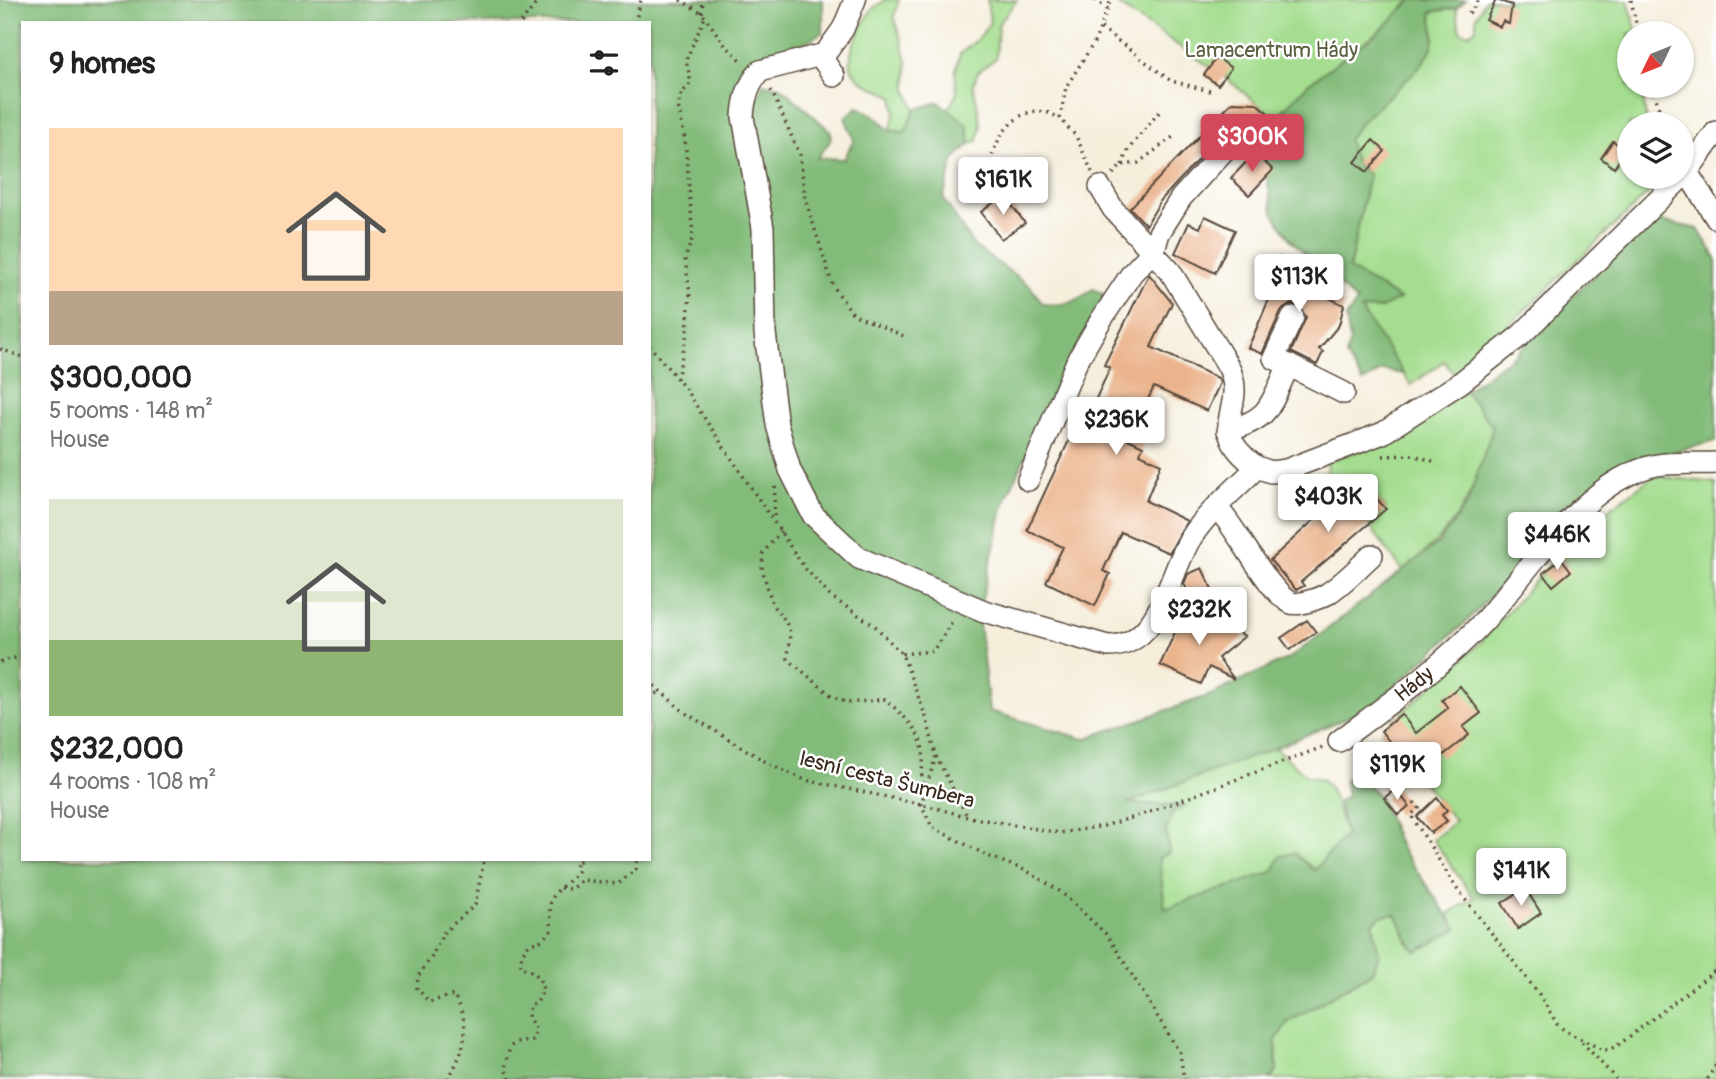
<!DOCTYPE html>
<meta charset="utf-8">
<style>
:root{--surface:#fff;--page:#f6f6f6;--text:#222;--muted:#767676;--accent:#d1495b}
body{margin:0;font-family:Pangolin,sans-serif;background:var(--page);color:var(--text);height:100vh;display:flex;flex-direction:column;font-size:26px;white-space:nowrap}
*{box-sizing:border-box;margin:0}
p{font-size:23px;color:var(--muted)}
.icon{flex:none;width:38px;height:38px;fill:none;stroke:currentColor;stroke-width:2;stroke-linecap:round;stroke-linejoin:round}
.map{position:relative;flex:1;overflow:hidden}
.details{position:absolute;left:21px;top:21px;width:630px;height:840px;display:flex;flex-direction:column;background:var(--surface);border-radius:0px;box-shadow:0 2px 5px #0004}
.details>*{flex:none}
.needle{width:46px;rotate:227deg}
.fabs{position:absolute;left:1617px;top:21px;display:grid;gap:14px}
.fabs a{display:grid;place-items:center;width:77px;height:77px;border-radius:50%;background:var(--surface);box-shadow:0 2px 5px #0004;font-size:35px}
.price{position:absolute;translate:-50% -60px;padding:0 16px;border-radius:7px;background:#fff;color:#222;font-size:23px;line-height:46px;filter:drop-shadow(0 2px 4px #0008)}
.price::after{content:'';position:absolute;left:50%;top:42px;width:21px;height:16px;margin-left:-10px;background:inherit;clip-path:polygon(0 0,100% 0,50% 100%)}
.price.on{background:var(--accent);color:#fff}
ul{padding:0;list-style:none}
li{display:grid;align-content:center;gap:14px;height:371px;padding:0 28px}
li span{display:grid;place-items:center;height:217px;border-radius:0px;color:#555}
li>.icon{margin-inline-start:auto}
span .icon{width:126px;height:126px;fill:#fffc;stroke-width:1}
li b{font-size:30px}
h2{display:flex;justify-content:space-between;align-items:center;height:84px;padding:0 28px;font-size:30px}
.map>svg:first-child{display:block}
</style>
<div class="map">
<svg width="1716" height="1079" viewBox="0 0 1716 1079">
<rect width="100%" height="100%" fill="#fff"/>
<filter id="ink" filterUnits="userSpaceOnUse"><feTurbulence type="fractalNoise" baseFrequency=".0143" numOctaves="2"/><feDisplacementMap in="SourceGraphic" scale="14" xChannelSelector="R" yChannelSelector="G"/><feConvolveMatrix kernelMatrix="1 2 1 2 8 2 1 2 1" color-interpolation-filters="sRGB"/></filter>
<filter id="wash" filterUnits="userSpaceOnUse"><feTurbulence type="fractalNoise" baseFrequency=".00686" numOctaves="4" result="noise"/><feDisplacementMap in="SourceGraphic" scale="28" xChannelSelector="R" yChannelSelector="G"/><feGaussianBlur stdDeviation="1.57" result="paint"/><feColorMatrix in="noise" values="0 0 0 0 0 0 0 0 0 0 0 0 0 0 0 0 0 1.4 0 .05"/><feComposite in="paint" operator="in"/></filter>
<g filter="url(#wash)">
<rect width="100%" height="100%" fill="#f5eedb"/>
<path fill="#a4dd8f" stroke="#708456" stroke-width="2" d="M884,0H899L894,16L907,60V90L915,109L905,132L890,131L895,112L893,96C863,83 839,76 856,39C860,29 865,18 872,10C875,5 880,5 884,0Z
M987,0H1017L998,25L996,58L978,72L973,84L981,124L978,141L970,144L967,124L948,109L957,93L955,73L960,54L979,38L990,22Z
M1111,0H1412L1381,30L1308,84L1275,119L1225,77Z
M1485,0H1628L1637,33H1629V86H1649L1651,95L1643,97L1647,124H1629V177H1656L1657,185L1455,376L1444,361L1411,385L1360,309L1381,308L1349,269L1369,175L1355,163L1348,140C1366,107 1429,72 1433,40C1435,32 1432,21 1431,12L1456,8L1460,31L1468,34L1476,28V17Z
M1465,391L1493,427C1471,500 1463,522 1403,571L1368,524L1386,509L1360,479L1341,496L1326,479L1327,461L1386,442Z
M1653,476L1716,483V1079H1270L1277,1071L1276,1040L1287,1023L1372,972L1379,955L1373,922L1380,916L1396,914L1406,932L1408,943L1456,928L1448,914L1474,898L1433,840L1455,821L1381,731L1476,647L1579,532Z
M1275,748L1307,776L1323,780L1330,788L1346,835L1314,870L1294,853L1273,872L1164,909L1159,858L1169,853L1166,831L1173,812L1183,806L1125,804Z"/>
<path fill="#83bc7a" stroke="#5f734c" stroke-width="2" fill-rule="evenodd" d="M0,0H823V32L782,55L745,85L756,100L763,84L781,87L831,132L830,141L817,158L844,159L854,140L845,117L858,107L875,116L890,131L905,132L915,109L939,102L967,124L970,144L954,159L943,198L974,246L1030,286L1043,304C1065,306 1076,303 1093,289L1106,296L1068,362L1005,501L978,615L989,711L1084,739L1211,695L1293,656L1439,542L1467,504L1493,427L1465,391L1516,354L1650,219L1698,229L1716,258V441L1642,460L1592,490L1467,621L1370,708L1275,748L1127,803L1184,806L1173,812L1166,831L1169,853L1159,858L1165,909L1272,872L1281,856L1294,853L1314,870L1346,835L1338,802L1347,796L1345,780L1356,771L1380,798L1400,847L1457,929L1416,952C1406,941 1403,927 1396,914L1380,916L1373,923L1379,955L1372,972L1287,1023L1276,1040L1277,1071L1270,1079H0ZM23,23H649V859H23Z
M1412,0H1466L1456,8L1431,12C1432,21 1435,32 1434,40C1429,72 1367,107 1348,140L1356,163L1369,175L1349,269L1400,299L1381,308L1361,310L1404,374L1383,370L1363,382L1346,356L1350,341L1346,318L1357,302L1290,239L1273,212L1261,143L1279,122L1275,119L1308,84L1381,30Z"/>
<g id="blocks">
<path fill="#ebb48c" d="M1496,0L1512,5L1509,24L1503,21L1500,27L1486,20Z
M1217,57L1231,68L1218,85L1204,75Z
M1232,102L1256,103L1279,122L1261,143L1253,135L1248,123L1236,120L1224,110Z
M1204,131L1214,142L1161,200L1146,225L1130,208Z
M1373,140L1385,151L1367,172L1355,162Z
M1613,141L1626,150L1614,168L1601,158Z
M1255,153L1273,170L1249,195L1231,178Z
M1004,195L1025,223L1001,239L981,212Z
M1205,216L1235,230L1215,273L1175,253L1189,223L1200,228Z
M1280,257L1302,267L1296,282L1344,305L1339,325L1319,349L1323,352L1317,365L1291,352L1306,317L1298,305L1291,304L1281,311L1262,354L1248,348L1279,276L1273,274Z
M1149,274L1172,303L1151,347L1218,378L1220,383L1207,411L1154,387L1128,439L1143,446L1140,454L1161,464L1146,501L1187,521L1169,553L1121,532L1103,571L1110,574L1095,606L1046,582L1063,547L1027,530L1088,400L1094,403L1110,368L1104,365Z
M1359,479L1386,509L1301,582L1304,586L1296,590L1270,560Z
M1562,559L1571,571L1553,586L1543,573Z
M1202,568L1213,591L1193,601L1184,584L1188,574Z
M1186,608L1245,636L1218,658L1234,679L1209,667L1201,684L1160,665Z
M1307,620L1316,632L1290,650L1281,638Z
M1460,686L1481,713L1463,727L1469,735L1441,757L1432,747L1409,766L1381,731L1401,714L1416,733L1448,708L1442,700Z
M1396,789L1409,806L1398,815L1384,798Z
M1437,798L1447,810L1442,815L1447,821L1431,833L1417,817Z
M1525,888L1541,913L1518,929L1502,903Z"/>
</g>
</g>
<g filter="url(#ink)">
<use href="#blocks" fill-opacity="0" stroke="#57473a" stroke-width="2"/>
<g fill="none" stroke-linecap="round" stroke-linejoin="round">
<defs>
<g id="minor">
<path d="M855,0L843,29L825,54L760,71C748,85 744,99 743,117L763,228L765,333L777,425L790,470L813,515L859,558L984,611L1108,646C1161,647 1169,572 1191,538C1207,512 1236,489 1257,467L1271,472L1286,470L1383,433L1460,383L1520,336L1687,172"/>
<path d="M821,57L834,76"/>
<path d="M1716,132L1687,172L1716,218"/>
<path d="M1100,187L1113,209L1170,271L1228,366C1250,409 1201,427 1257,467"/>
<path d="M1293,317L1274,358L1344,393"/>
<path d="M1228,431C1273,417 1269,406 1289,365"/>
<path d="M1028,480L1077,361L1101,320L1132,273L1154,250L1159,233L1181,198L1240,133"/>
<path d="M1218,509C1238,530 1269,593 1291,603C1298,606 1320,598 1327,594C1343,584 1358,568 1372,555"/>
<path id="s1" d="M1339,741C1388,704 1440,668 1482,623C1530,571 1584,479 1657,465C1676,462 1697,464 1716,463"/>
</g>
</defs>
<use href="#minor" stroke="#57473a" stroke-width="24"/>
<path stroke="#57473a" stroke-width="3.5" stroke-dasharray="2 5" stroke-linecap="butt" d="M680,0L702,13L725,45L742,61
M1095,0L1108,9
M1631,0L1638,33
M702,13L703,0
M1469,14L1479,0
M521,23L539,0
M635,23L641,0
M1101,28L1171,81L1210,91
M1652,86L1664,124
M771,90L800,155L805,198L833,286L853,314L906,337
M1122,165L1128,150L1160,111
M1092,172L1076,136L1060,119L1066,87L1095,41L1111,0
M1113,174L1122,165L1138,163L1173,137
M994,203C973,166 1014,86 1060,119
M649,345L683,386L804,567L830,596L875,626L902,654L927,720L936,756L921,804L932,827L988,856L1027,871L1061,892L1108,936L1180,1053L1184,1079
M0,349L23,357
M677,379L687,333L690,294L685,259L693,236L685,139L678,106L681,94L691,83L686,60L705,17
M1383,456L1413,455L1436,462
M774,516L775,485
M781,531L763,553L762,569L773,606L785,620L790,632L788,659L833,697L848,703L885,699C900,713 921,729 923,752C925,765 918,776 925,789
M902,654L933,651L953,620
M0,662L23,656
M649,681L684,712L768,763L805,780L921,804L968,817L1060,833L1104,826L1144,814L1323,747
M649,697L659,692
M936,756L967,816
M1414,802L1419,808L1411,815L1457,889L1539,994L1557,1024L1565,1031L1601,1049L1608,1050L1617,1046L1716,970
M560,888L571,889L582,880L618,884L636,869L637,859
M1582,1042L1616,1079
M448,1079C466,1048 472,1027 454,995L429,1002L417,988L418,976L431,958L443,933L475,905L484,859
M510,1079L505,1069L510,1047L516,1042L532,1040L536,1030L528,1017L530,1005L537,1003L543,990C540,976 535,971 520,967L522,954L529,944L540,941L551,931C552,922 550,915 550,907C551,890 570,883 578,870L575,863L584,859
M1707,1079L1716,1065"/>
<use href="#minor" stroke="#fff" stroke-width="21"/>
</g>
</g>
<g text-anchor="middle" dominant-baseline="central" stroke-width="5" stroke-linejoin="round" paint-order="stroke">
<g font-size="21" fill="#5a6040" stroke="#fff">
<text x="1271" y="50">Lamacentrum Hády</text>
</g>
<g font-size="21" fill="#3b2a1e" stroke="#fff">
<text stroke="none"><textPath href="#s1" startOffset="94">Hády</textPath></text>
<text transform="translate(887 780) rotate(14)">lesní cesta Šumbera</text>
</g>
</g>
</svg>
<div class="fabs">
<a><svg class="needle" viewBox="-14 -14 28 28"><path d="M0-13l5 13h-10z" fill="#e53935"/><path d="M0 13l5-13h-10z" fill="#767676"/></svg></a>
<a><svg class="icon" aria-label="layers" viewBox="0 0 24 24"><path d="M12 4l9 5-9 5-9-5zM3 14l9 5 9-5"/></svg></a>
</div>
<b class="price on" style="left:1252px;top:174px">$300K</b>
<b class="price" style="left:1003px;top:217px">$161K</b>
<b class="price" style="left:1299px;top:314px">$113K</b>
<b class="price" style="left:1116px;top:457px">$236K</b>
<b class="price" style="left:1328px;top:534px">$403K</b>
<b class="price" style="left:1557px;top:572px">$446K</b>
<b class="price" style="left:1199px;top:647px">$232K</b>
<b class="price" style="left:1397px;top:802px">$119K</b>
<b class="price" style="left:1521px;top:908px">$141K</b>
<section class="details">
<h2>9 homes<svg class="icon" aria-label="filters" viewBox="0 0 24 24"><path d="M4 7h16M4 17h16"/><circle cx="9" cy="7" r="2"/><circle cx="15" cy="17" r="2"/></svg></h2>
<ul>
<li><span style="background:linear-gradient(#ffd9b3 75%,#b9a48a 0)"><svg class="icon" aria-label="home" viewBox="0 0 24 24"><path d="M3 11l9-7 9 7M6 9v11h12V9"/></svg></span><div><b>$300,000</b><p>5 rooms · 148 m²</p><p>House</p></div></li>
<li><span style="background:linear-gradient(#dfe7d0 65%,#8fb573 0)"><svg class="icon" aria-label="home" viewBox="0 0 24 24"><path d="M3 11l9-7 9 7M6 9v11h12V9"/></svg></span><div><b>$232,000</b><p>4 rooms · 108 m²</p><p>House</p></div></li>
</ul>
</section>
</div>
